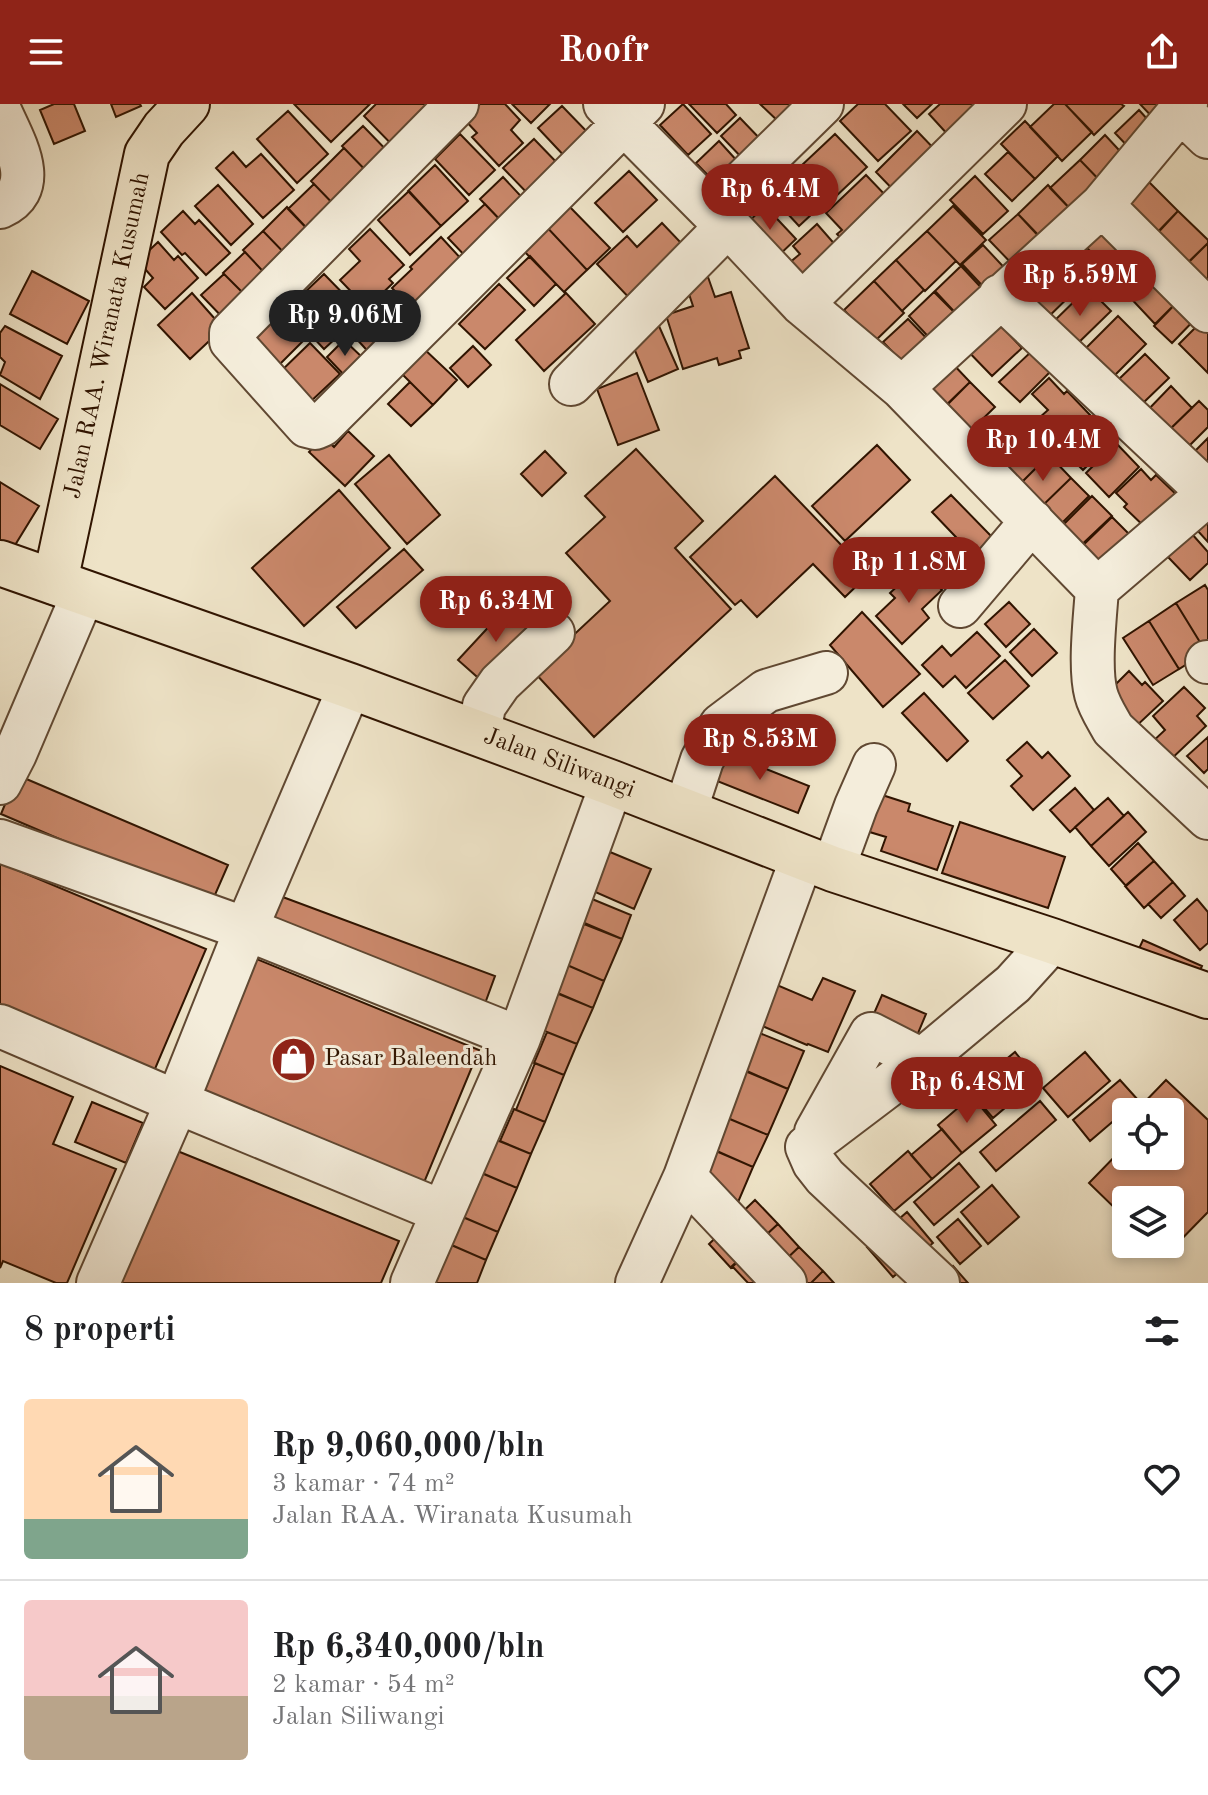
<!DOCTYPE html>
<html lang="id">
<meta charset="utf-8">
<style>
:root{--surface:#fff;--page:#f6f6f6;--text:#202124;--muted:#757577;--line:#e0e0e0;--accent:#8f2418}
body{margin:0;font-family:"Old Standard TT",serif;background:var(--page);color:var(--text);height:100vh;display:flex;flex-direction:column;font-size:30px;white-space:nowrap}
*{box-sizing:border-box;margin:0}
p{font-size:26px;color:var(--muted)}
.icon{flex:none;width:44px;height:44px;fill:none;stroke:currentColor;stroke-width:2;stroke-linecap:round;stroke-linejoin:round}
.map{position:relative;height:1179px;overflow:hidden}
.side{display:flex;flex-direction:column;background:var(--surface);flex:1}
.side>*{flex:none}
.tools{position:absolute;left:1112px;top:994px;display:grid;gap:16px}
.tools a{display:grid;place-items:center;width:72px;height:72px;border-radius:8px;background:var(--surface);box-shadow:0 4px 12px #0003;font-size:40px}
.price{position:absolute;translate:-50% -68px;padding:0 18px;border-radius:28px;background:var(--accent);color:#fff;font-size:26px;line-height:52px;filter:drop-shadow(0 2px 4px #0008)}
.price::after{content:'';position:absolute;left:50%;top:48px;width:24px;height:18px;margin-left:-12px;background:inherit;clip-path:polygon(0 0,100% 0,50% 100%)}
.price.selected{background:#222;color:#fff}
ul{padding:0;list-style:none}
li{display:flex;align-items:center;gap:24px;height:200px;padding:0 24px}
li+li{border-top:2px solid var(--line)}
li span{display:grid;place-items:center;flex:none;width:224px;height:160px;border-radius:8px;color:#555}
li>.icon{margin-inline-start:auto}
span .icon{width:96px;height:96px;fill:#fffc;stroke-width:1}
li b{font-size:34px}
h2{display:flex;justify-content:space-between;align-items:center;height:96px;padding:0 24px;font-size:34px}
header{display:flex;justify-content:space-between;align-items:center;height:104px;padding:0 24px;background:var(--accent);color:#fff;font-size:36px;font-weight:600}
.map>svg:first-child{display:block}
</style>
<header><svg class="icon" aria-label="menu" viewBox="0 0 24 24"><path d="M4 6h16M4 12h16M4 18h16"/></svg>Roofr<svg class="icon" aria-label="share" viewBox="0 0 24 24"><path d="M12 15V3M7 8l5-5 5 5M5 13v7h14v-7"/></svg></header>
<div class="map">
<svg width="1208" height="1179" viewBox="0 0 1208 1179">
<rect width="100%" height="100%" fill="#eee3c7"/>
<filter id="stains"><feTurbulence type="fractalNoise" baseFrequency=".0025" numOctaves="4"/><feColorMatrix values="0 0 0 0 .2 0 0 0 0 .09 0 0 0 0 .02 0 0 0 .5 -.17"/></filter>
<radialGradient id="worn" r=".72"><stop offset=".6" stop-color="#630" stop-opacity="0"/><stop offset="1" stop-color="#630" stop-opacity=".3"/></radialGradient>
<path fill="#ca886b" stroke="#301400" stroke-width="2" d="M54,0H74L85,27L54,40L40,6Z
M111,0H140L141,2L116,13Z
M294,0H370L331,38Z
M376,0H434L401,50L364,12Z
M480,0H505L520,16L511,26L523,39L499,62L472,33L477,29L464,15Z
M512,0H550L531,19Z
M683,0L711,30L688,51L660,21Z
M689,0H726L736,11L717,29Z
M760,0H790L795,5L781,20Z
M858,0H885L911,27L878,57L840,17Z
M903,0H932L917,14Z
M940,0H986L950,33L929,10Z
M1054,0H1065L1092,28L1062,57L1030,23Z
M1065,0H1121L1124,2L1094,31Z
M1140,0H1176L1157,18Z
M562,2L593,34L569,57L538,24Z
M1139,6L1158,27L1134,49L1115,29Z
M288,7L328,50L297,79L257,35Z
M740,14L764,39L746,58L721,32Z
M1025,17L1058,52L1035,75L1001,40Z
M363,22L396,56L375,76L342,42Z
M917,27L941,52L903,96L876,68Z
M460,30L495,66L469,91L435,55Z
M835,30L867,63L833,95L802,61Z
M1105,31L1132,60L1107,84L1080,56Z
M534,35L563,65L532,94L503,64Z
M719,37L749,70L727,91L696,59Z
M344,44L375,76L342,109L311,77Z
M233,48L246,63L261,50L294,86L263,114L216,64Z
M1008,48L1035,75L1012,97L985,70Z
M1080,56L1106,83L1076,111L1050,84Z
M435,61L468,97L441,122L408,87Z
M629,67L657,96L623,128L595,99Z
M800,70L826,97L799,122L774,95Z
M866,71L890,96L851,145L837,130L842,126L826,109Z
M975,72L1008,107L983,130L950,96Z
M503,73L529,101L506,122L480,95Z
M1146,75L1178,107L1153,134L1121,102Z
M314,80L342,109L316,134L288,105Z
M218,81L253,120L231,141L195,102Z
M1048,81L1074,109L1044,137L1018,110Z
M409,87L441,122L410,151L378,116Z
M565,98L610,144L587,166L543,119Z
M485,100L506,122L470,157L448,134Z
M765,102L796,135L776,154L745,121Z
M953,102L986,136L960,161L927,127Z
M287,103L316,134L292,157L263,127Z
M183,107L195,120L199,116L230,149L206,171L185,149L182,151L161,128Z
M1178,107L1208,136V139L1177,169L1147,139Z
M1018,110L1044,138L1016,164L989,136Z
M1108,113L1130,136L1105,162L1082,139Z
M543,119L587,166L564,188L519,142Z
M662,119L683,141L635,200L597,160L627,132L637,143Z
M817,120L845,152L808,184L788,160L800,150L793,142Z
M370,125L404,161L389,175L393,179L367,204L340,176L360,157L349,145Z
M263,127L292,157L272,177L243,146Z
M927,127L956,157L925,187L896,156Z
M441,133L464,158L420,215L392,184L412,165L410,163Z
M1130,136L1153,158L1123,188L1101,166Z
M158,138L174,156L178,152L198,174L165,205L144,183L153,174L138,157Z
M1208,139V194L1178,169Z
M983,141L1013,173L992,192L962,160Z
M245,148L272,177L251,197L223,169Z
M530,152L556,180L534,202L507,174Z
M896,156L924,186L902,207L874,177Z
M1153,158L1185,190L1155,220L1124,187Z
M961,162L989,192L963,217L935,187Z
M1061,162L1080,182L1040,221L1020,202Z
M32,167L89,197L67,240L10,210Z
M224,170L251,197L228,219L201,191Z
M324,170L359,206L346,218L349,222L324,245L298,217L314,202L303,190Z
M708,173L715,193L731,188L749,244L739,247L741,254L719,261L717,254L683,265L666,211L693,202L686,181Z
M874,177L904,209L874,238L844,206Z
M499,180L525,206L485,245L459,220Z
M1088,184L1111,207L1073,244L1050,221Z
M934,188L963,217L937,242L909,212Z
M192,189L223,224L190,255L158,221Z
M566,189L595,220L544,267L516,236Z
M1185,190L1203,207L1172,239L1154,222Z
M271,195L308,232L273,267L237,230Z
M390,196L411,218L374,254L353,231Z
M991,211L1022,244L992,272L961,240Z
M1118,212L1146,240L1111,275L1083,247Z
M1207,212L1208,213V269L1179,240Z
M655,213L678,265L648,278L626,225Z
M908,215L935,243L910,266L883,238Z
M5,222L62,252L40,295L0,271L5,258L0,253V229Z
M344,236L364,255L346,273L327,253Z
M310,239L340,270L308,300L278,270Z
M473,242L491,261L468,283L450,264Z
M422,243L457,276L433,301L399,267Z
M1033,246L1052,266L1020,298L999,278Z
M1145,250L1169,274L1142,300L1118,276Z
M951,258L970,278L938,309L919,289Z
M637,269L659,326L618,341L597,285Z
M1049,274L1064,290L1067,287L1092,313L1064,340L1039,314L1048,306L1032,290Z
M410,278L433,301L411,322L388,300Z
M970,278L995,303L961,336L937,311Z
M0,280L58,315L40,345L0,321Z
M1171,282L1192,304L1165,330L1144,310Z
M1199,297L1208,306V323L1187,344L1169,326Z
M1096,316L1114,335L1083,366L1064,347Z
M1018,320L1049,351L1016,384L985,352Z
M348,327L374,352L345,382L309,348L323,333L334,343Z
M1208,334V361L1195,347Z
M1116,339L1139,363L1109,393L1086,369Z
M877,341L910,376L845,437L812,402Z
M636,345L703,417L675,444L731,505L594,633L534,568L610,497L566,449L605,413L585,392Z
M545,347L566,369L542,392L521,370Z
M389,351L440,411L407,440L355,380Z
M1049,351L1071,374L1037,407L1015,385Z
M1141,365L1151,376L1156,371L1183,397L1150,428L1124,403L1127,400L1116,389Z
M775,372L869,470L845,493L813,460L757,513L741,496L735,501L690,453Z
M1071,374L1089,392L1055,426L1037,407Z
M0,378L39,402L12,446L0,438Z
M339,386L390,444L304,522L252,464Z
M951,391L993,434L974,452L932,408Z
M1092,392L1112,412L1074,448L1055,429Z
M1112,413L1138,439L1101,475L1075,449Z
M1208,415V438L1197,426Z
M1192,430L1208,448V459L1190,476L1168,453Z
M947,439L968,462L948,481L927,458Z
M404,445L423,466L356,524L337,503Z
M919,462L942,486L922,505L929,514L902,540L876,512L895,494L890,489Z
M1205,481L1208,486V547L1206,548L1176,499Z
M1009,498L1030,520L1006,543L985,520Z
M1176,499L1206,548L1179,565L1149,517Z
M508,502L534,525L484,579L458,556Z
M862,508L920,570L883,603L830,541Z
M1149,517L1179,565L1153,581L1123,534Z
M1034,525L1057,549L1032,572L1010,548Z
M977,528L1000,552L966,584L955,572L943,583L922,561L942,542L951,552Z
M1005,556L1029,582L993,615L968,589Z
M1129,567L1142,581L1145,578L1163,597L1131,627L1108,588Z
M1184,583L1205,604L1197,612L1206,622L1167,659L1150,640L1165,626L1153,612Z
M924,589L968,637L947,657L902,609Z
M1208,633V665L1204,669L1187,652Z
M1027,638L1042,654L1048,648L1070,672L1033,706L1011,682L1022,672L1007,656Z
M723,648L809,682L798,709L712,675Z
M17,671L228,761L211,800L1,710Z
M1075,684L1094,706L1070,728L1050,706Z
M876,689L910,700L908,707L953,722L937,766L881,747L886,733L863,726Z
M1108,694L1124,712L1091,742L1075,723Z
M1128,708L1146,728L1109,762L1091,742Z
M960,718L1065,753L1048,804L942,769Z
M1138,739L1154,757L1126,782L1111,765Z
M610,748L651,765L634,805L593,787Z
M1154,757L1173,778L1144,804L1125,782Z
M0,759L206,845L149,979L0,917Z
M1173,778L1185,792L1161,814L1148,800Z
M280,792L495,872L483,905L267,825Z
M592,795L631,811L622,835L582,818Z
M1197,795L1208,808V839L1200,846L1174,816Z
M584,820L622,835L604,877L567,861Z
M1143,836L1202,862L1187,895L1128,868Z
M249,852L479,946L418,1093L188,999Z
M567,861L604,877L593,904L556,889Z
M823,874L855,887L828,948L808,940L807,941L753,918L770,878L812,896Z
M553,887L593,904L577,940L537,924Z
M882,891L926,910L901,970L856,951Z
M547,928L577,940L564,971L534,959Z
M757,928L804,947L788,985L740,964Z
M1015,948L1038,976L993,1014L969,986Z
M1085,948L1110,977L1068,1013L1043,984Z
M535,959L564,971L545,1018L516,1006Z
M0,962L73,993L53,1040L116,1065L67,1179H56L3,1157L0,1164Z
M738,964L788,985L768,1031L718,1010Z
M1120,976L1138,996L1090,1037L1073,1016Z
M1166,976L1208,1016V1108L1165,1152L1152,1140H1170V1096H1126V1115L1089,1079L1126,1041V1052H1170V1008H1135Z
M972,992L996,1021L962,1049L938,1021Z
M1040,997L1056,1016L996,1067L980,1048Z
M92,998L143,1019L126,1059L75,1038Z
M514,1005L545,1018L531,1050L500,1037Z
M725,1013L768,1031L753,1063L711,1045Z
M942,1025L962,1049L932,1075L911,1051Z
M489,1033L531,1050L517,1084L475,1066Z
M170,1044L399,1137L381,1179H114Z
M710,1044L753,1063L733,1110L690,1092Z
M908,1047L932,1075L894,1107L870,1080Z
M959,1059L979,1083L934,1121L914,1098Z
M479,1068L517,1084L498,1128L460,1112Z
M992,1081L1019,1113L988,1140L961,1108Z
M755,1096L778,1120L731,1164L709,1140Z
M907,1108L933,1139L893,1173L867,1143Z
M463,1113L498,1128L486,1156L451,1141Z
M958,1115L981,1142L960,1160L937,1133Z
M778,1120L799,1143L761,1179H748L732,1162Z
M447,1139L486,1156L477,1179H430Z
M799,1143L823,1167L811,1179H761Z
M953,1162L968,1179H934Z
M823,1167L834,1179H811Z"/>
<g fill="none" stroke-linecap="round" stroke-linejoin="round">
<defs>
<path id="minor" d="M457,0L231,229V237L307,322L315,324L322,321L643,0
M605,0L712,108L728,121L802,200L902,284L1097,485C1095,514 1089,564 1096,590C1099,602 1107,614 1113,625L1208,714
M1186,0L1102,101L1208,207
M0,7C13,37 43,84 0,103
M1181,7L1208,33
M712,108L822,0
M1000,192L1208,388
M802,200L1005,0
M571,280L728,121
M902,284L1102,101
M1097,485L1208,390
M960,502L1032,417
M1207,558H1208
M479,630L484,602L500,579L553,529
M0,679L15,650L84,488
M685,708L702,656L721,621L766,587L826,569
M0,737L246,825L519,934
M833,765L856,702L874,661
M0,922L177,998L443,1108
M816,1028L871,930L922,956
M807,1043L922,956L1013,880L1052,837
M807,1043L814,1059L825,1073L938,1179
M685,1073L785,1179
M98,1179L177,998L246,825L350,582
M412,1179L519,934L612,679
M637,1179L685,1073L802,754"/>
<g id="major">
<path id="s1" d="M0,459L350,582L612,679L833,765L1052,837L1208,892"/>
<path id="s2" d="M55,478L147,50L164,25L187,0"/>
</g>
</defs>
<use href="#minor" stroke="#604832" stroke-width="46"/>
<use href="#major" stroke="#301400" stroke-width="48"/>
<use href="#minor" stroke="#f4eddb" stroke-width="42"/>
<use href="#major" stroke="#eee3c7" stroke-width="44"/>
</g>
<defs>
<symbol id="shop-disc" viewBox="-11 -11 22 22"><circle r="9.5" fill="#8f2418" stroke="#f4eddb"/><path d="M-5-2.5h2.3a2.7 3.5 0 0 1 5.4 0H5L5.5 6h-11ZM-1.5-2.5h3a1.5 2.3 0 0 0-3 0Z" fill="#fff"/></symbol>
</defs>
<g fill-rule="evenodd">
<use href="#shop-disc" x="268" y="930" width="51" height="51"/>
</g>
<g text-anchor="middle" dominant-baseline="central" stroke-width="6" stroke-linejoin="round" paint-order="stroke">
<g font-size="24" fill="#301400" stroke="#f4eddb">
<text stroke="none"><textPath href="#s2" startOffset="252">Jalan RAA. Wiranata Kusumah</textPath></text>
<text stroke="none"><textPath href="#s1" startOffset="594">Jalan Siliwangi</textPath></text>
</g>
<g font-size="24" fill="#301400" stroke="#f4eddb" text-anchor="start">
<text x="324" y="955">Pasar Baleendah</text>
</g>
</g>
<rect width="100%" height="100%" filter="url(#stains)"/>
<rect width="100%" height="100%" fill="url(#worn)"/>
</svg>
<div class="tools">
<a><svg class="icon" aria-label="locate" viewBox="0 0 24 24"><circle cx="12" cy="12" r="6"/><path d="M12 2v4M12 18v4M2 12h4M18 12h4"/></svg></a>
<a><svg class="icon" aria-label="layers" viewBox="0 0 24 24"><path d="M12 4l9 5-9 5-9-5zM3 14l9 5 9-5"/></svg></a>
</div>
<b class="price" style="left:770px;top:128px">Rp 6.4M</b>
<b class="price" style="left:1080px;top:214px">Rp 5.59M</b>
<b class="price selected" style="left:345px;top:254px">Rp 9.06M</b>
<b class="price" style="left:1043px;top:379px">Rp 10.4M</b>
<b class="price" style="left:909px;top:501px">Rp 11.8M</b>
<b class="price" style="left:496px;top:540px">Rp 6.34M</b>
<b class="price" style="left:760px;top:678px">Rp 8.53M</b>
<b class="price" style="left:967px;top:1021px">Rp 6.48M</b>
</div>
<section class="side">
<h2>8 properti<svg class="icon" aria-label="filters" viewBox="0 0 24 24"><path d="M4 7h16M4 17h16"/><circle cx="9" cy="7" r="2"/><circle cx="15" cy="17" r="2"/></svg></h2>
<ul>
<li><span style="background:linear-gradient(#ffd9b3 75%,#7fa58c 0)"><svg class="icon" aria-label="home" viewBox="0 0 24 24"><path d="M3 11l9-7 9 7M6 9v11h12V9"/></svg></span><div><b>Rp 9,060,000/bln</b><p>3 kamar · 74 m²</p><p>Jalan RAA. Wiranata Kusumah</p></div><svg class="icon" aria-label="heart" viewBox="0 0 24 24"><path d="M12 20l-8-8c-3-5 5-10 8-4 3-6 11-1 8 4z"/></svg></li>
<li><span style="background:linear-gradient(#f6c9c9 60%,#b9a48a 0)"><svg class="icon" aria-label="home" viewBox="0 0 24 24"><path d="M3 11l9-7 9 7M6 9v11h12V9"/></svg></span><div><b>Rp 6,340,000/bln</b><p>2 kamar · 54 m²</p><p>Jalan Siliwangi</p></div><svg class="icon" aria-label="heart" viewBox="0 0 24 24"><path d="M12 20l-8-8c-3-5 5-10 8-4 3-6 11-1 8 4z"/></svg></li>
</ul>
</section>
